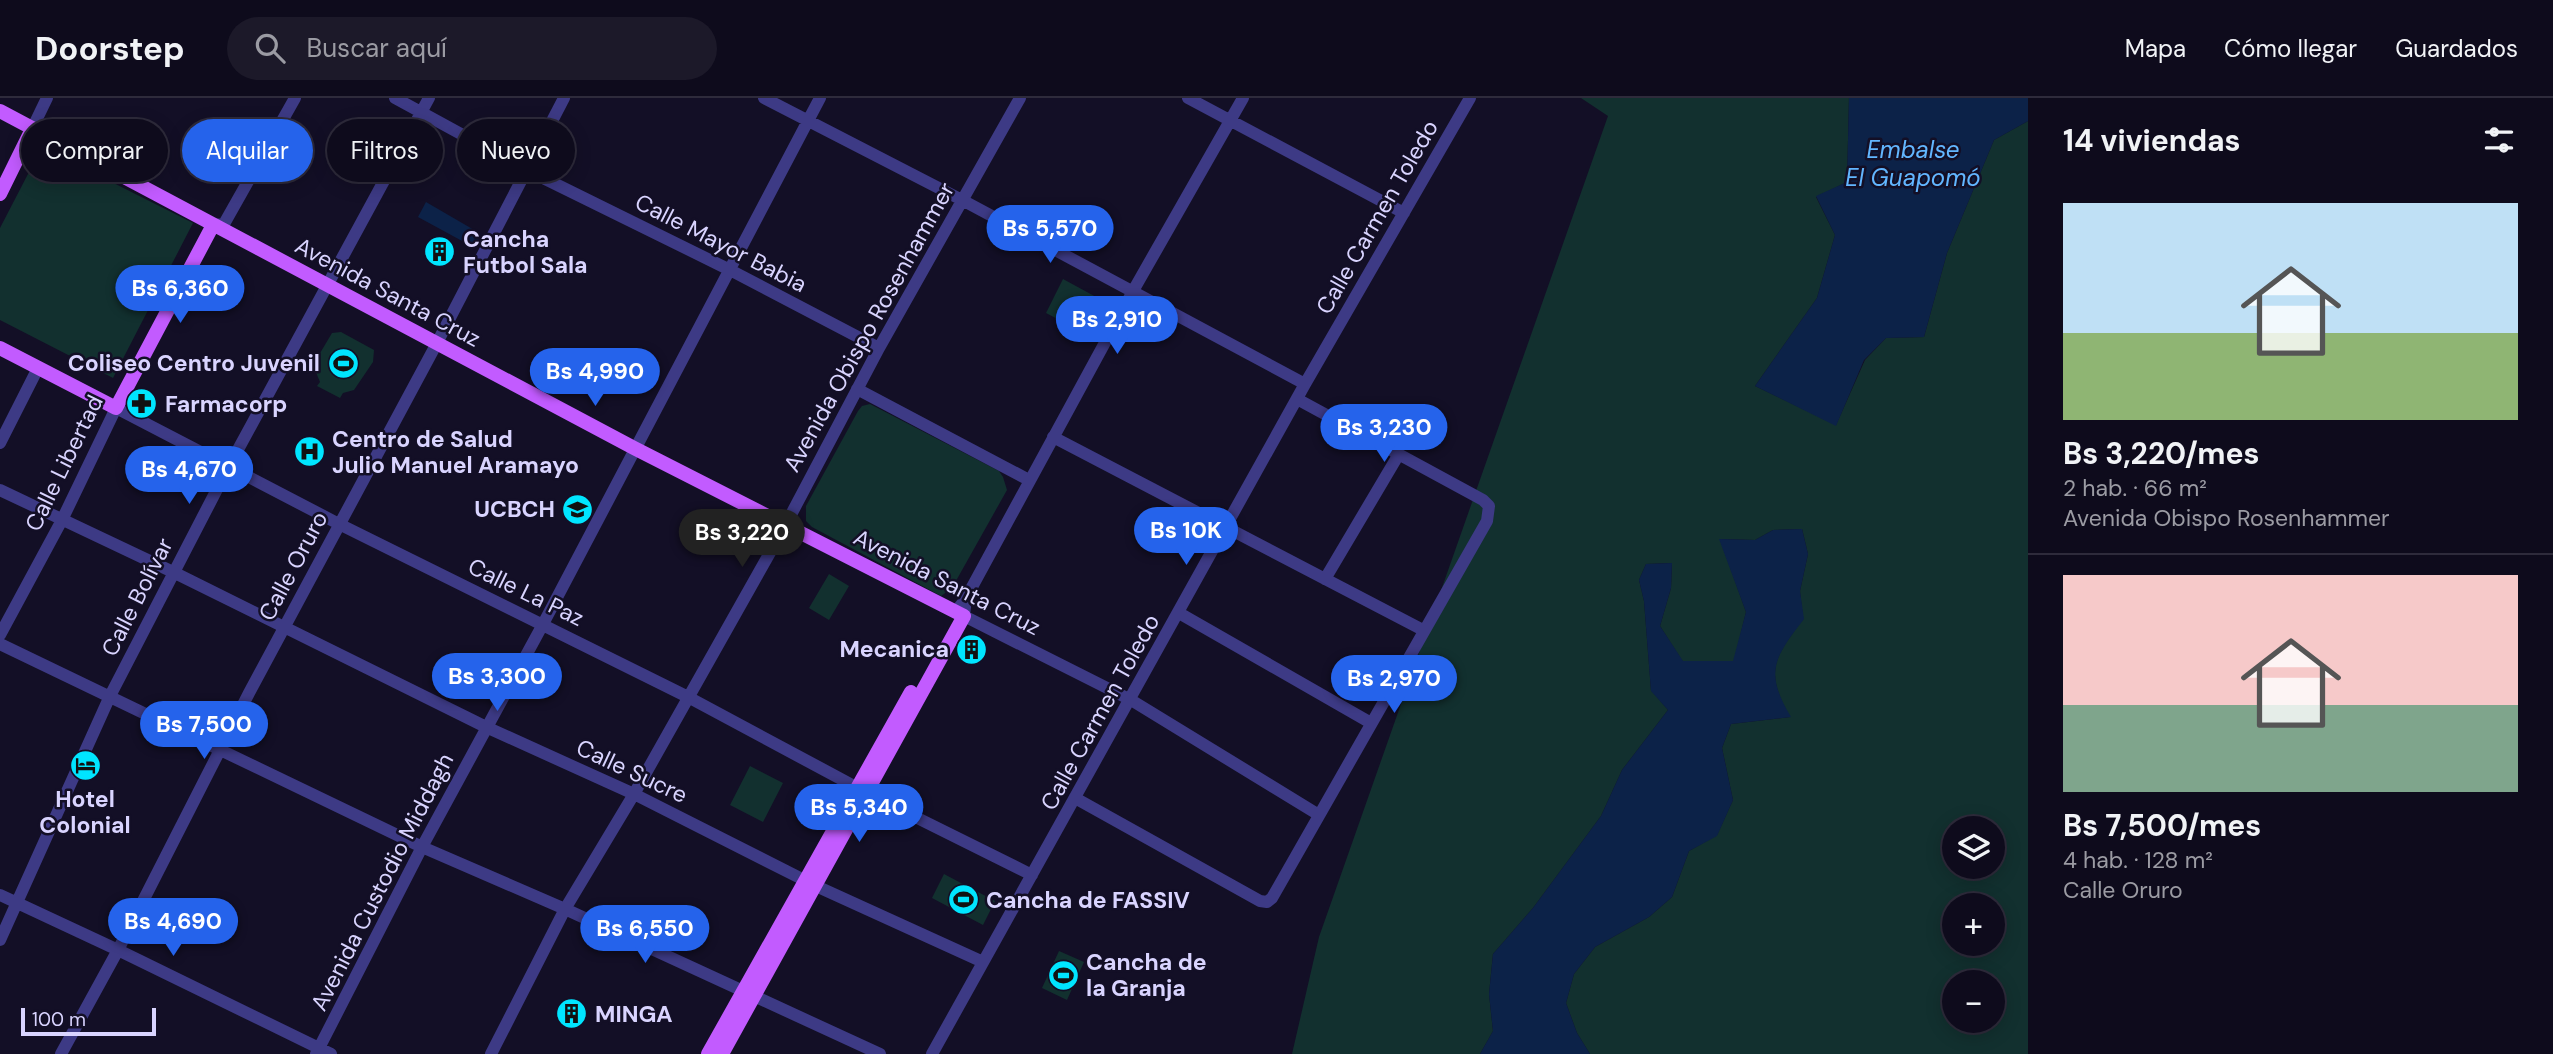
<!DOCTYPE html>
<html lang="es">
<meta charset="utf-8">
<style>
:root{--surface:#0e0b1c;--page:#1c1929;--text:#f1f3f6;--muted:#9b9ba3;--line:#2e2b3b;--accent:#2563eb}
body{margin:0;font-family:"DM Sans",sans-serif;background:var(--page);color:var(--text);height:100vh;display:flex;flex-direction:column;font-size:26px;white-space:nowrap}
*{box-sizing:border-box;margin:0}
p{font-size:23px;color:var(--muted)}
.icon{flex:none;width:38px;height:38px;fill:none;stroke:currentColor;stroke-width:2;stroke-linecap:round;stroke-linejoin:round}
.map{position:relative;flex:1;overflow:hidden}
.panel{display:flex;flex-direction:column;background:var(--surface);width:525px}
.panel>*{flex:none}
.top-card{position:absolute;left:21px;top:21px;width:665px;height:63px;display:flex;gap:14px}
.fabs{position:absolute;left:1942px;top:718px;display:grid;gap:14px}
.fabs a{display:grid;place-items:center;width:63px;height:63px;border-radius:50%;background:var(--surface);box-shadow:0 4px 18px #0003,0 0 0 2px var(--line);font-size:35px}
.scale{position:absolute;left:21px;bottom:18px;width:135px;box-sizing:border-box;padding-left:7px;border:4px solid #d9d4ff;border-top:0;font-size:19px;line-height:24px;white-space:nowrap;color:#d9d4ff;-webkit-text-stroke:5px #130f26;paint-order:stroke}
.price{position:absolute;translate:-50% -60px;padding:0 16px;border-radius:24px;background:var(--accent);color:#fff;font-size:23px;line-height:46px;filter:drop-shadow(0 2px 4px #0008)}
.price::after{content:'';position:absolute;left:50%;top:42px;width:21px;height:16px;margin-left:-10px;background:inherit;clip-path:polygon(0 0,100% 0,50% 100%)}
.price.selected{background:#222;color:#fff}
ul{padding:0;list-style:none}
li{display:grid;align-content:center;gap:14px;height:371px;padding:0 35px}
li+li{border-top:2px solid var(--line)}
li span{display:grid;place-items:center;height:217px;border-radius:0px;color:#555}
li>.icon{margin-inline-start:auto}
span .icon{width:126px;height:126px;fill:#fffc;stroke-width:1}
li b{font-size:30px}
h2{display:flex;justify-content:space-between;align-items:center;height:84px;padding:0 35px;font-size:30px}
.tag{padding:0 24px;border-radius:32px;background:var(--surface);box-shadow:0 4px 18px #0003,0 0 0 2px var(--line);font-size:24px;line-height:63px}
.tag.selected{background:var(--accent);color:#fff}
header{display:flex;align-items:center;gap:42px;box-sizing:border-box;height:98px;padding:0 35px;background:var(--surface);border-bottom:2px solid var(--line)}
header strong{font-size:33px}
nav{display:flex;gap:38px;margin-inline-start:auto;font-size:24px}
.search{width:490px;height:63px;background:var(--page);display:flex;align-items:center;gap:18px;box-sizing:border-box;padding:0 24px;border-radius:38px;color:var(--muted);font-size:26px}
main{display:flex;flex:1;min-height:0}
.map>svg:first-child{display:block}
</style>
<header>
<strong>Doorstep</strong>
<div class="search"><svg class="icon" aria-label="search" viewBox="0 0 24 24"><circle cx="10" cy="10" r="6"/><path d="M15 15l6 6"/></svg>Buscar aquí</div>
<nav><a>Mapa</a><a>Cómo llegar</a><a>Guardados</a></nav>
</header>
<main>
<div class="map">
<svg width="2028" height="956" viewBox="0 0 2028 956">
<rect width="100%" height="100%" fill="#130f26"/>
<path fill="#12302f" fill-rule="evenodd" d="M1581,0H1849L1847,84L1816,99L1835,137L1817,200L1755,288L1836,327L1865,262L1886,240L1924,239L1947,155L1994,42L2028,23V956H1590L1577,935L1566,905L1574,876L1595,849L1649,819L1672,799L1689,753L1717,737L1733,702L1722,650L1731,626L1790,619C1764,573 1774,560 1803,521L1800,493L1808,456L1802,431L1773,432L1755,442L1720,441L1746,514L1734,563L1683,564L1660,528L1671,490L1672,465L1646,466L1639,482L1644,503L1651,592L1668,612L1622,672L1601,718L1533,810L1493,856L1489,896L1493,933L1480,956H1292L1319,839L1608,18ZM1955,730H1993V768H1955ZM1955,807H1993V845H1955ZM1955,884H1993V922H1955Z
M42,49L193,125L113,280L0,222V130Z
M1063,181L1109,206L1092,239L1046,215Z
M341,234L374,252L373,264L354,292L343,295L340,300L317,288L320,284L313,267L332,235Z
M870,306L999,373L1003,379L1007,392L952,490L941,498L812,429L806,423V408L858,313L862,308Z
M829,476L849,488L829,522L809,510Z
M750,668L783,685L763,724L730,707Z
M944,776L995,803L983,827L932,800Z
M1059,853L1084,864L1067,902L1042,890Z"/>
<path fill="#0c2248" d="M1849,0H2028V23L1994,42L1947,155L1924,239L1886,240L1864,262L1836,328L1755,288L1817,200L1835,137L1816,98L1847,84Z
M426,104L481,136L475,150L418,119Z
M1802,431L1808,456L1800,493L1804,521C1774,560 1764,574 1791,619L1731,626L1722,650L1733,702L1717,738L1689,753L1672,799L1649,819L1595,849L1574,876L1566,905L1577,935L1590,956H1480L1493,933L1489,896L1493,856L1533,810L1601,718L1622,672L1668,612L1651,593L1644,503L1639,482L1646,466L1672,465L1671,490L1660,528L1683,563H1733L1746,514L1719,441L1755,442L1773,432Z"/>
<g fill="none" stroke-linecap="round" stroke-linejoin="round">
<path stroke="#3d3a85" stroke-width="12" d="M395,0L527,72L730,172L879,250
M764,0L962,102L1305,286
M1188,0L1404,115
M32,31L47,0
M213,127L224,126L295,0
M857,291L1029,382
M1053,339L1423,532
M0,345L38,270
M0,392L173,474L486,629L634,696L816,788L983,864
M1325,481L1399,356
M965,509L964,518L1131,602L1319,717
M956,513L965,502L1133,193L1243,0
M1179,515L1371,625
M0,537L62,422L116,310L339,426L688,599L867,695L1032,777
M0,546L422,749L565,811L880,956
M1075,700L1260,803L1267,804L1272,800L1487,423L1489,408L1483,402L1297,301
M0,797L118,852L331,956
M0,842L110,598L228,370L429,0
M61,956L118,852L249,595L437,245L564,0
M316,956L422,749L542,528L820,0
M491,956L565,811L634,696L785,428L879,250L1020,0
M932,956L1305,286L1470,0"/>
<path stroke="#c25bff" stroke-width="14" d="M0,13L634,350L964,518L722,956
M0,96L32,31
M0,250L116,310L213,127
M708,956L911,594"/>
</g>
<defs>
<symbol id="building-disc" viewBox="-11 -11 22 22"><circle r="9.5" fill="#00e5ff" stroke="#130f26"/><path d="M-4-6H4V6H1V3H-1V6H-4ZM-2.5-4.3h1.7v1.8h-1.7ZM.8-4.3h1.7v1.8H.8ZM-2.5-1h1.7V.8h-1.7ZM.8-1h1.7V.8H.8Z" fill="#111"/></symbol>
<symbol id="stadium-disc" viewBox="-11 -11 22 22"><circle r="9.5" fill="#00e5ff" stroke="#130f26"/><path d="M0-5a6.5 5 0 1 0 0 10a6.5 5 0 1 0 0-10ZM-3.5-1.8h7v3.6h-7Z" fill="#111"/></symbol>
<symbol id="pharmacy-disc" viewBox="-11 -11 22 22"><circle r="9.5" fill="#00e5ff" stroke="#130f26"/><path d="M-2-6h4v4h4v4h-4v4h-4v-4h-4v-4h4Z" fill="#111"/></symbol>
<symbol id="hospital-disc" viewBox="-11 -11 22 22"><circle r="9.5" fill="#00e5ff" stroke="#130f26"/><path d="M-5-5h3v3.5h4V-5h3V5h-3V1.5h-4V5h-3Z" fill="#111"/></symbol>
<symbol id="university-disc" viewBox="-11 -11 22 22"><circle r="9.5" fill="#00e5ff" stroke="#130f26"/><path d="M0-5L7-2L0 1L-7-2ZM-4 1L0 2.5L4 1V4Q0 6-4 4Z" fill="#111"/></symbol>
<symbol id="hotel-disc" viewBox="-11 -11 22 22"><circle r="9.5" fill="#00e5ff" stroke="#130f26"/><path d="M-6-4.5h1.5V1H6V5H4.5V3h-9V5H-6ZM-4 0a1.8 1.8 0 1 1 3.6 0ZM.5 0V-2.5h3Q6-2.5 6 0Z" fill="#111"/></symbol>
</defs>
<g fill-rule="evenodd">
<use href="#building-disc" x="422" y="136" width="35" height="35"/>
<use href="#stadium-disc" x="326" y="248" width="35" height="35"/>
<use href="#pharmacy-disc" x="124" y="288" width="35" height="35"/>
<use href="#hospital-disc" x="292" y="336" width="35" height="35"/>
<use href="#university-disc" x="560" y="394" width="35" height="35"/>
<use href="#building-disc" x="954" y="534" width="35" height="35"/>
<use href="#hotel-disc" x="68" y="650" width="35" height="35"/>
<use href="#stadium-disc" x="946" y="784" width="35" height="35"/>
<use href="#stadium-disc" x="1046" y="860" width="35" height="35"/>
<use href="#building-disc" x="554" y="898" width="35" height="35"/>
</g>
<g text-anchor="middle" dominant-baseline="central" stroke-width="5" stroke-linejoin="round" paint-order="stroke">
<g font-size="23" fill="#d9d4ff" stroke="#130f26">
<text transform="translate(1377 119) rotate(-60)">Calle Carmen Toledo</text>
<text transform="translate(721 145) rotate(27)">Calle Mayor Babia</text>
<text transform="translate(388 194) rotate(28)">Avenida Santa Cruz</text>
<text transform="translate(869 229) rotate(-61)">Avenida Obispo Rosenhammer</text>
<text transform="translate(64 365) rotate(-64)">Calle Libertad</text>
<text transform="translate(293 468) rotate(-62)">Calle Oruro</text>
<text transform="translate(947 484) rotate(27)">Avenida Santa Cruz</text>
<text transform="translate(526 494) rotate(26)">Calle La Paz</text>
<text transform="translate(137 499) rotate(-63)">Calle Bolívar</text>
<text transform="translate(1100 614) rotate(-61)">Calle Carmen Toledo</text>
<text transform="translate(632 673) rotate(25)">Calle Sucre</text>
<text transform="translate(382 784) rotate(-63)">Avenida Custodio Middagh</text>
</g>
<g font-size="23" font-weight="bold" fill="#d9d4ff" stroke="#130f26" text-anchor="start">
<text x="463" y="141">Cancha<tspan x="463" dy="26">Futbol Sala</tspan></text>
<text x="320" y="265" text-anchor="end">Coliseo Centro Juvenil</text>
<text x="165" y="306">Farmacorp</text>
<text x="332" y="341">Centro de Salud<tspan x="332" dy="26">Julio Manuel Aramayo</tspan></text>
<text x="555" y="411" text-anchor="end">UCBCH</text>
<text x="949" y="551" text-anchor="end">Mecanica</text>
<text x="85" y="701" text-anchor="middle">Hotel<tspan x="85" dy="26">Colonial</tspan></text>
<text x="986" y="802">Cancha de FASSIV</text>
<text x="1086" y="864">Cancha de<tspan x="1086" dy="26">la Granja</tspan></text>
<text x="595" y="916">MINGA</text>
</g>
<g font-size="24" font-style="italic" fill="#62b6ff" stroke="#130f26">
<text x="1913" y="51">Embalse<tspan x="1913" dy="28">El Guapomó</tspan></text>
</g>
</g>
</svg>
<div class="fabs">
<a><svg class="icon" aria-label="layers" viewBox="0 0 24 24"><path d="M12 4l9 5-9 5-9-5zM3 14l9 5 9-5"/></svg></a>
<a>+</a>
<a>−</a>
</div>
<div class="scale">100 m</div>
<b class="price" style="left:1050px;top:167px">Bs 5,570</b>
<b class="price" style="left:180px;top:227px">Bs 6,360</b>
<b class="price" style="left:1117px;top:258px">Bs 2,910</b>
<b class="price" style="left:595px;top:310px">Bs 4,990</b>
<b class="price" style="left:1384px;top:366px">Bs 3,230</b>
<b class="price" style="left:189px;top:408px">Bs 4,670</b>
<b class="price" style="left:1186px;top:469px">Bs 10K</b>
<b class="price selected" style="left:742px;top:471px">Bs 3,220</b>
<b class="price" style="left:497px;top:615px">Bs 3,300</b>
<b class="price" style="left:1394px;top:617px">Bs 2,970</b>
<b class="price" style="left:204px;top:663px">Bs 7,500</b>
<b class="price" style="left:859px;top:746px">Bs 5,340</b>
<b class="price" style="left:173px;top:860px">Bs 4,690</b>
<b class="price" style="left:645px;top:867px">Bs 6,550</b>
<div class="top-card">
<a class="tag">Comprar</a>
<a class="tag selected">Alquilar</a>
<a class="tag">Filtros</a>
<a class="tag">Nuevo</a>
</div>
</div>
<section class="panel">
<h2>14 viviendas<svg class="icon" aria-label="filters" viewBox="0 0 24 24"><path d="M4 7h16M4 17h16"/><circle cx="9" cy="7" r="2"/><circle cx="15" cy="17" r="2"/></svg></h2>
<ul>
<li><span style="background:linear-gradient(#bfe0f5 60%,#8fb573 0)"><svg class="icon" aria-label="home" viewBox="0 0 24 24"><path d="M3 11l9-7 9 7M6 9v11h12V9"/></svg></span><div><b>Bs 3,220/mes</b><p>2 hab. · 66 m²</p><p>Avenida Obispo Rosenhammer</p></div></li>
<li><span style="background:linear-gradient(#f6c9c9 60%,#7fa58c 0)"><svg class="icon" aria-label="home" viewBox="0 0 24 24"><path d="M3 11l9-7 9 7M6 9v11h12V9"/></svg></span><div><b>Bs 7,500/mes</b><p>4 hab. · 128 m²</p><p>Calle Oruro</p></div></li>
</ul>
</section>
</main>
